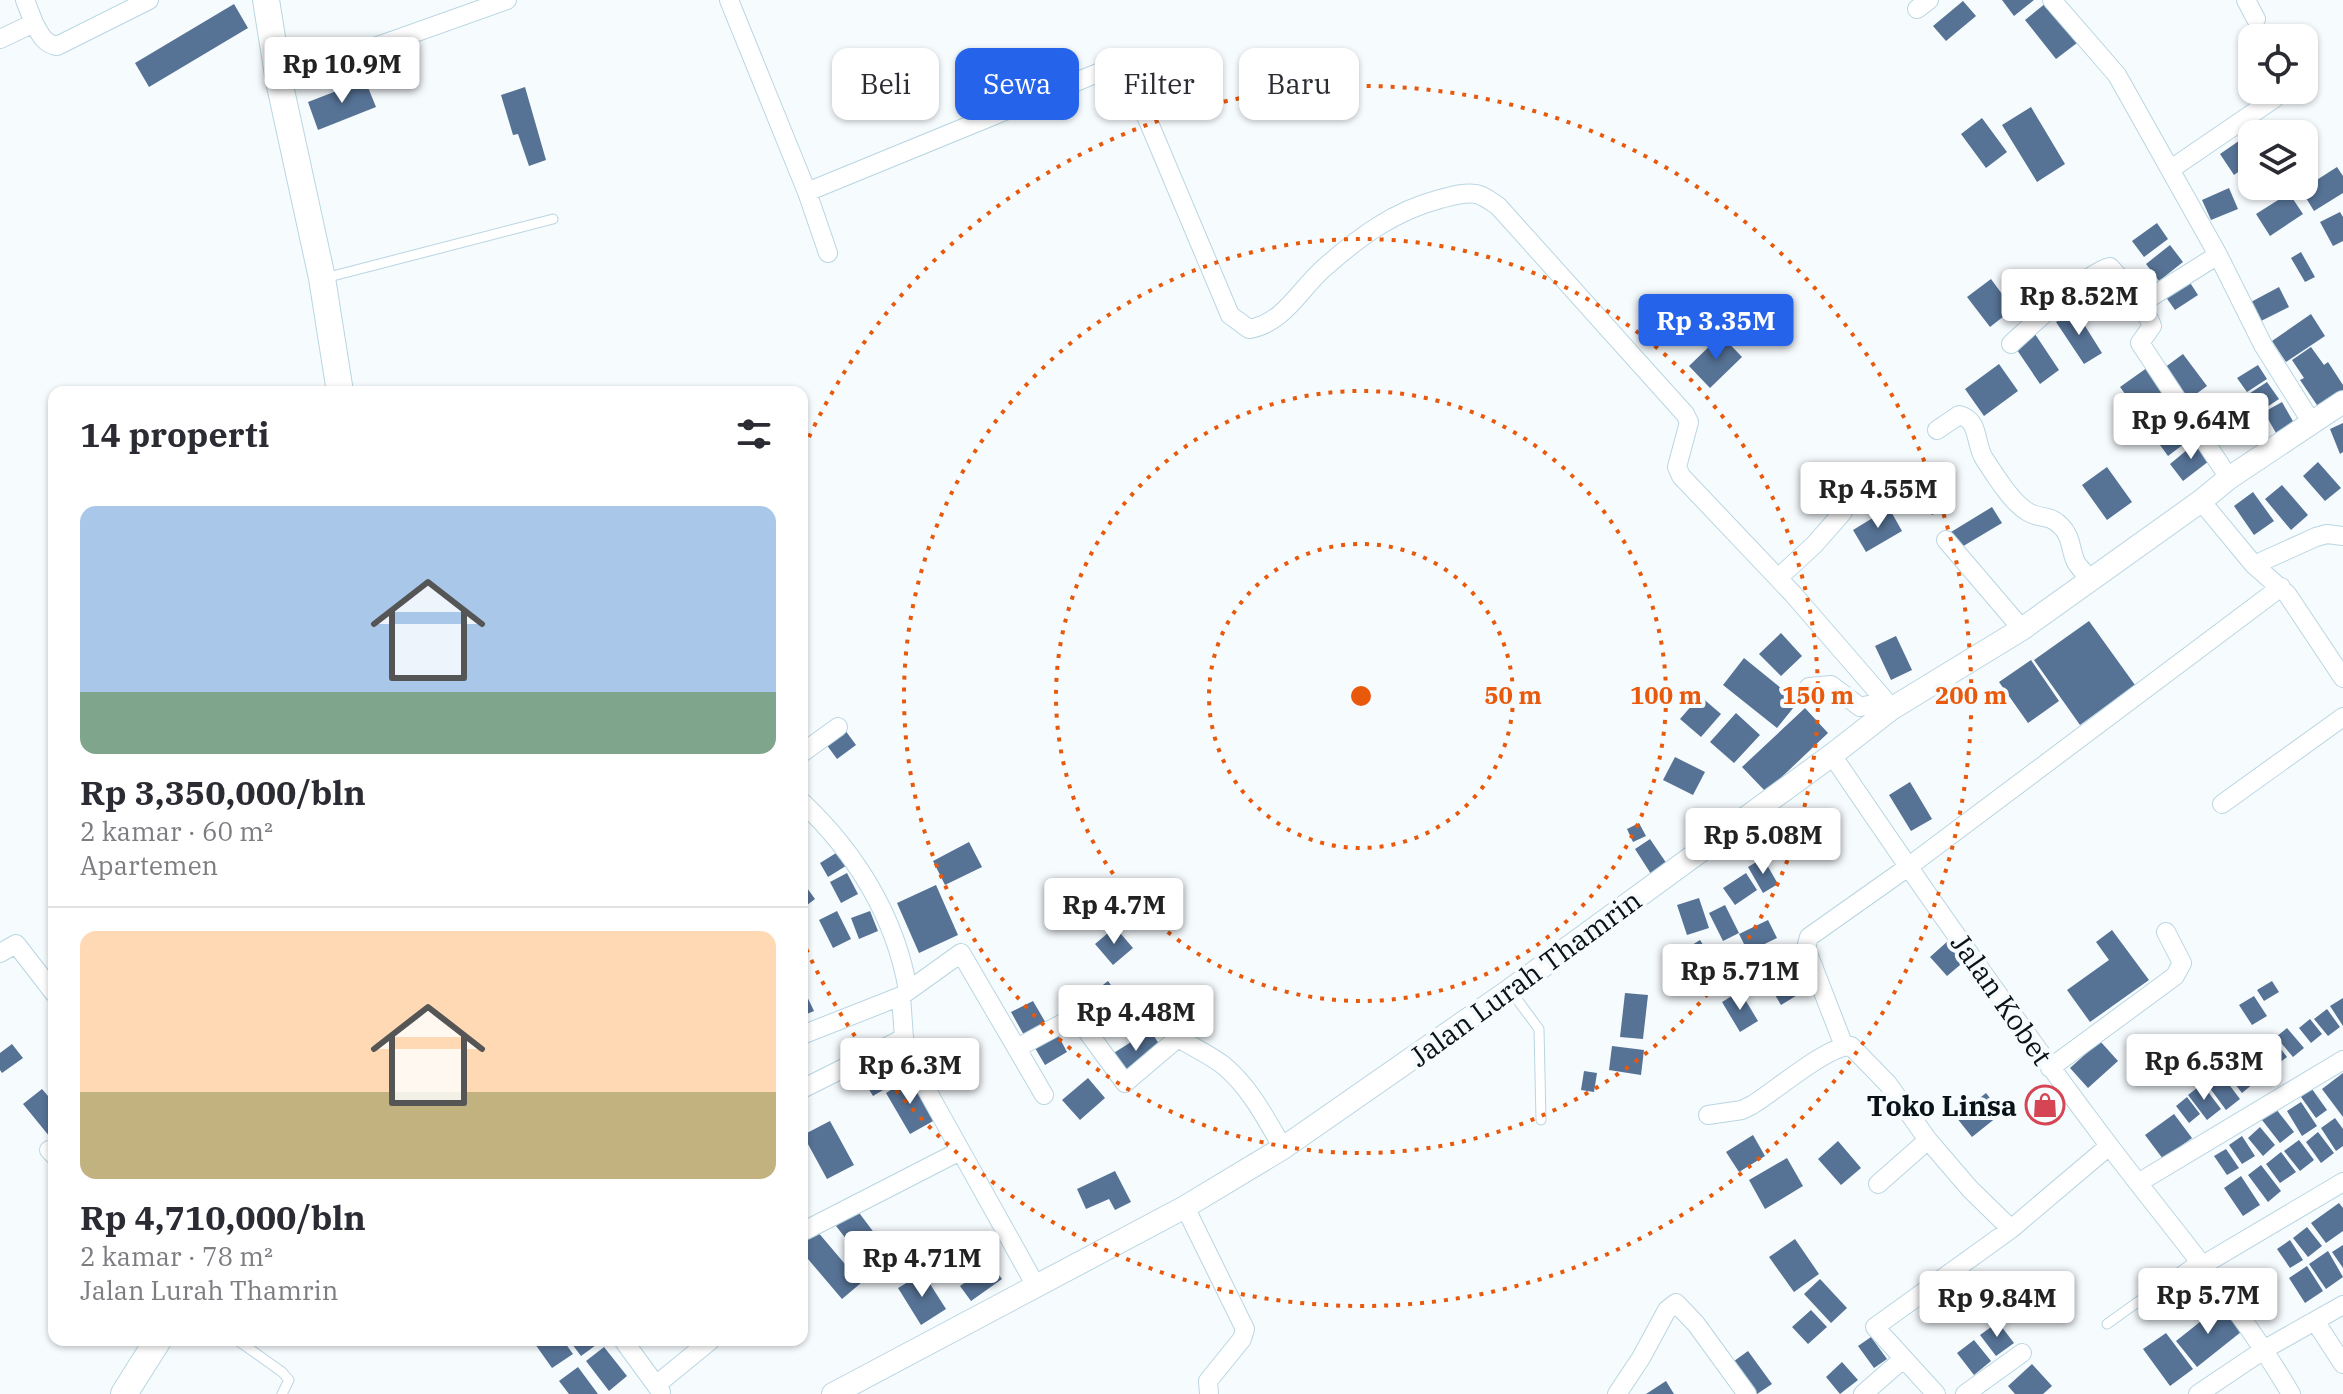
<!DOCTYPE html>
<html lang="id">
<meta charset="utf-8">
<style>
:root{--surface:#fff;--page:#f7f7f7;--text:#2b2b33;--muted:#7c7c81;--line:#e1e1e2;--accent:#2563eb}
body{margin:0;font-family:"IBM Plex Serif",serif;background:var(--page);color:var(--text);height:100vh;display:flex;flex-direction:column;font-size:30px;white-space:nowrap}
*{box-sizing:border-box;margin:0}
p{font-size:26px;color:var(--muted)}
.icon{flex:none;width:44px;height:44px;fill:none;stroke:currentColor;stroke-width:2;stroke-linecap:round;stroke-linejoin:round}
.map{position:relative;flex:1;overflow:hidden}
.details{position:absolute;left:48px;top:386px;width:760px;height:960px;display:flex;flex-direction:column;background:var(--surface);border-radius:16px;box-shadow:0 2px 6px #0004}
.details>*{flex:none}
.banner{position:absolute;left:832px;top:48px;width:760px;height:72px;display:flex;gap:16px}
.controls{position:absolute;left:2238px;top:24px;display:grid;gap:16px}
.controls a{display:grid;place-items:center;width:80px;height:80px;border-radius:16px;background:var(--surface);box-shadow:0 2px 6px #0004;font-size:40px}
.price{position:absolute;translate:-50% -68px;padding:0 18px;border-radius:8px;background:#fff;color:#222;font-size:26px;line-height:52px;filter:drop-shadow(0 2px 4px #0008)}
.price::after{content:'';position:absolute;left:50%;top:48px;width:24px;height:18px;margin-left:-12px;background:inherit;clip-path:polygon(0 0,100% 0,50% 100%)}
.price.active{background:var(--accent);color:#fff}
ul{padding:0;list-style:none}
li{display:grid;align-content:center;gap:16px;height:424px;padding:0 32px}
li+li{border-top:2px solid var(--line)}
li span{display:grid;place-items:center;height:248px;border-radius:16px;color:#555}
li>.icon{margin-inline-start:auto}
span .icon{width:144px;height:144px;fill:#fffc;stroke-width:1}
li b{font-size:34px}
h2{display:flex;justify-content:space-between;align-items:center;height:96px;padding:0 32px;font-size:34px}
.tag{padding:0 28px;border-radius:16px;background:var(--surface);box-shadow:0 2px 6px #0004;font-size:28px;line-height:72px}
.tag.active{background:var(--accent);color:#fff}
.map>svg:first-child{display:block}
</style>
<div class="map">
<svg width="2343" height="1394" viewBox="0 0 2343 1394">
<rect width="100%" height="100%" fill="#f6fbfe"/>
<path fill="#567295" d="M2002,0H2034L2014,16Z
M1963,1L1976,16L1946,41L1933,26Z
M2046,3L2077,43L2056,59L2025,20Z
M234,4L248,28L149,87L135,63Z
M365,80L376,107L318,130L308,102Z
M525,87L546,160L529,166L518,134L513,135L501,95Z
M2031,107L2065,164L2037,182L2002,125Z
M1982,118L2007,152L1986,168L1961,134Z
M2259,127L2264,134H2252V162L2234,175L2220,154Z
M2337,167L2343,176V193L2314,211L2301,190Z
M2229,188L2238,209L2211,220L2202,200Z
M2289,193L2303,214L2270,236L2256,214Z
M2340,212L2343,217V241L2333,246L2320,222Z
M2157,223L2168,239L2144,257L2132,241Z
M2170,245L2183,262L2159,281L2146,264Z
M2301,252L2315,277L2305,282L2291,258Z
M2187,278L2198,295L2175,310L2163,293Z
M1991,279L2013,309L1990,327L1967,297Z
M2279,287L2289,307L2261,321L2251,302Z
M2075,310L2102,353L2084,364L2056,322Z
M2311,314L2325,336L2286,362L2272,341Z
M2035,334L2059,370L2040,384L2015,347Z
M1721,335L1742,357L1710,388L1689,366Z
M2311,347L2324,365L2328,362L2343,385V392L2319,408L2300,380L2304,378L2292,360Z
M2183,354L2207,386L2188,400L2164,368Z
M1999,364L2018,391L1984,416L1965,389Z
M2151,365L2169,390L2138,412L2120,387Z
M2258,365L2267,379L2247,392L2237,378Z
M2267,382L2279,399L2255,415L2244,397Z
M2171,400L2182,414L2154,434L2144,420Z
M2282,402L2294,423L2276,433L2264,412Z
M2185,417L2197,434L2168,456L2155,438Z
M2343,423V452L2340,454L2330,429Z
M2199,440L2213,458L2183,481L2170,464Z
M2318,462L2341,488L2325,501L2303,476Z
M2107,467L2132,502L2107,520L2082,485Z
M1934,474L1951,505L1932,515L1915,484Z
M2282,485L2308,515L2291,530L2265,499Z
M2253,492L2274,521L2254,535L2234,506Z
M1992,507L2002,523L1960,548L1951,532Z
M1889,508L1902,531L1866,552L1853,530Z
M2089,621L2135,685L2080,725L2034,660Z
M1781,633L1802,656L1781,676L1759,654Z
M1896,636L1912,670L1891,680L1875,646Z
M1744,658L1798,702L1777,728L1723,685Z
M2031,660L2059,701L2028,723L1999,682Z
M1700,696L1721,714L1701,737L1680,719Z
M1805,708L1828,733L1766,792L1742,767Z
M1736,713L1760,735L1734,763L1710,742Z
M845,730L856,745L837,759L826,744Z
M1675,757L1705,772L1693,795L1663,780Z
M1910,782L1932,819L1911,831L1889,795Z
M1639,823L1646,836L1633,842L1627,829Z
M1650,839L1667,864L1651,874L1635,849Z
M969,842L982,867L945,885L933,861Z
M841,850L849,864L828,877L820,863Z
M1763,858L1778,884L1763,893L1748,867Z
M847,873L858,894L841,903L830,882Z
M1746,873L1757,890L1735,905L1723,888Z
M802,881L815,899L802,909Z
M936,885L958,935L919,953L897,903Z
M1699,898L1709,928L1687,935L1677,905Z
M1725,905L1739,933L1723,941L1709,913Z
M837,911L851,939L833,948L819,920Z
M870,911L878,931L859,939L851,918Z
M1768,920L1777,938L1748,952L1739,934Z
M1115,927L1133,948L1113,965L1095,944Z
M2112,930L2149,980L2090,1022L2067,990L2109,960L2096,942Z
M1700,940L1709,954L1686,970L1676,955Z
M1949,940L1966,960L1947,976L1930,957Z
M1775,946L1782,960L1764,970L1756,956Z
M1791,979L1799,994L1781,1005L1772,990Z
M1108,981L1126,1006L1099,1025L1082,1001Z
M2272,981L2279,992L2264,1001L2257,990Z
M802,986L814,1011L802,1016Z
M1740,991L1758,1021L1740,1032L1722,1002Z
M1625,993L1648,995L1643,1039L1620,1037Z
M2254,996L2267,1016L2252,1025L2239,1005Z
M2343,998V1026L2330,1006Z
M1033,1001L1047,1025L1025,1037L1011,1012Z
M2327,1009L2340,1027L2328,1036L2314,1019Z
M2310,1019L2322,1034L2311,1043L2299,1028Z
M2287,1028L2304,1048L2293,1057L2276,1037Z
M1150,1030L1163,1050L1122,1076L1109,1056Z
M1058,1035L1067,1052L1045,1065L1035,1048Z
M2274,1040L2287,1057L2271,1069L2258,1052Z
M2100,1041L2118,1061L2088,1088L2070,1068Z
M12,1044L23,1058L2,1073L0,1070V1053Z
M2249,1045L2272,1077L2260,1086L2237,1054Z
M1612,1046L1644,1050L1641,1075L1609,1070Z
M2232,1056L2254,1083L2242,1093L2220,1065Z
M894,1059L905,1077L873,1096L862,1078Z
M2215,1066L2240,1099L2226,1110L2201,1076Z
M1584,1071L1597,1073L1594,1092L1581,1090Z
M2343,1073V1117L2322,1089Z
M910,1078L935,1120L910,1134L886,1093Z
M1088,1078L1105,1098L1080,1120L1062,1100Z
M2202,1084L2221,1109L2207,1120L2188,1095Z
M42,1089L54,1103V1142L23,1104Z
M2312,1089L2327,1110L2316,1118L2301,1097Z
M1986,1093L2002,1113L1972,1137L1956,1117Z
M2187,1097L2200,1114L2189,1123L2176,1106Z
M2301,1102L2317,1126L2302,1136L2287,1111Z
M2276,1109L2294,1132L2280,1143L2262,1120Z
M2174,1114L2192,1138L2163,1159L2145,1135Z
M2335,1118L2343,1129V1146L2336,1151L2321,1128Z
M830,1121L854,1165L827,1179L803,1135Z
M2260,1127L2275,1145L2263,1156L2248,1138Z
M2318,1132L2334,1153L2321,1163L2306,1142Z
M1753,1135L1765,1156L1739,1172L1726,1152Z
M2242,1136L2255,1156L2242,1164L2229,1145Z
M2299,1140L2314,1160L2300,1171L2284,1151Z
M1838,1141L1861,1168L1841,1185L1818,1159Z
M2226,1149L2239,1168L2227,1175L2214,1156Z
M2281,1152L2296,1172L2280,1183L2266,1164Z
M1787,1158L1803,1186L1765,1209L1749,1180Z
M2261,1165L2281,1191L2268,1202L2248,1175Z
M1115,1171L1131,1202L1115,1210L1109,1199L1086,1209L1077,1189Z
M2241,1176L2260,1205L2243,1216L2224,1188Z
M2339,1203L2343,1208V1231L2326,1243L2311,1223Z
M857,1210L881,1242L861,1258L836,1226Z
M2307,1227L2322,1246L2308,1257L2293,1238Z
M817,1231L861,1283L842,1299L802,1252V1244Z
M1795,1239L1819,1274L1794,1292L1769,1257Z
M2290,1240L2303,1260L2290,1268L2277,1249Z
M2343,1245V1268L2332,1252Z
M2328,1251L2343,1277L2326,1289L2309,1264Z
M991,1264L1002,1279L971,1301L960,1286Z
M2307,1266L2323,1291L2305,1303L2289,1278Z
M923,1273L946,1309L921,1325L898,1288Z
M1820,1279L1847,1308L1831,1323L1804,1294Z
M2220,1306L2241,1332L2197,1367L2176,1341Z
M1811,1310L1827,1327L1808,1344L1792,1327Z
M1998,1322L2014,1343L1996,1356L1980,1335Z
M2166,1333L2193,1369L2170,1386L2143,1349Z
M1871,1337L1887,1359L1874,1368L1858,1346Z
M542,1340H563L573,1354L552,1368L535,1344Z
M569,1340H603L581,1356Z
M1974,1340L1991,1361L1974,1375L1957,1353Z
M604,1347L627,1376L609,1391L586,1361Z
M1748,1351L1772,1384L1757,1394H1752L1730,1364Z
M1842,1362L1858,1380L1840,1394L1826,1377Z
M2032,1364L2052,1386L2043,1394H2015L2008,1386Z
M578,1367L598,1394H569L559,1381Z
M1666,1381L1674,1394H1646Z"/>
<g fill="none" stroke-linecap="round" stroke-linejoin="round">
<defs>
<path id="service" d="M325,278L553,219
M1510,990L1539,1029L1541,1120
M2107,1324L2198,1259
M237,1340L282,1372L289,1380L282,1394"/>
<path id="minor" d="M25,0L34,23
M729,0L807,192L828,253
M2052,0L2117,75L2218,255L2263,345L2312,423
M2246,0L2256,19
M1917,9L1929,0
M0,39L34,23C40,34 44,44 57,46L149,0
M279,81L507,0
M2171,169L2275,98
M807,192L1105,70C1119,68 1125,74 1133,85L1230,315L1249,329C1283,324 1300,289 1324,268C1359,237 1394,211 1440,199C1452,196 1464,192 1476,194C1484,195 1491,202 1498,206L1685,414L1689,422L1677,467L1681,476L1793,594L1883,698
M2140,304L2218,255
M2011,344C2032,325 2086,273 2110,267L2132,291L2150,321L2152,326L2140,343L2229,478
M1937,430L1959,415C1981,420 1974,445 1985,460C1996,476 2011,502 2028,512C2041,520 2048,513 2061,526C2071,536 2070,547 2075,560C2077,566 2085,573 2090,579
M2201,501L2254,565L2287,594L2343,678
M1946,540L2022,629
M2254,565L2316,537L2327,534L2343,536
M1778,578L1814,545L1843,512
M1809,687L1831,685L1860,707L1877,703L1883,698L1889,706
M802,753L838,727
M1832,755C1920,885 2010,1014 2105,1140C2168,1224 2238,1303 2291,1394
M802,802C855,852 896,917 908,991
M2222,804L2343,717
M0,953L16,944L54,993
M901,996L904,1038L914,1067L1036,1286
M802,1035L901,996L961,953L1044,1095
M1844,1046L1806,948L1809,937L1908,867L2281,587
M1017,1048L1076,1016L1125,1083L1178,1038C1193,1047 1210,1055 1223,1065C1250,1087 1266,1119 1283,1148
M2050,1068L2175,976L2182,963L2166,932
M802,1089L904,1038
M1708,1115L1742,1110L1752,1105C1774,1092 1828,1045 1851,1046L1888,1084L1928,1140
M49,1150L54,1155
M2138,1183L2343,1060
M1878,1184L1928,1140L1970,1189L2011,1229
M1185,1207L1245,1329L1242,1339L1208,1381L1209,1394
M806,1230L960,1151
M2203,1265L2343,1182
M2315,1321L2343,1364
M623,1340L661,1392
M656,1385L711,1340
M1617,1394L1641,1358L1667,1310L1676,1303L1696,1324L1747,1394
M1863,1394L1903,1359
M1936,1394L1875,1327L2011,1229L2109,1146
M1965,1394L2022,1353
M2198,1394L2265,1349L2343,1305"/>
<path id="tertiary" d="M833,1394L1185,1207L1283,1148L1510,990L1832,755L1891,709L2022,629L2201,501L2229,478L2343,402"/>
<path id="secondary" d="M266,0L279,81L322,278L340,392
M124,1394L158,1340"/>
</defs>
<use href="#service" stroke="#b9d6e2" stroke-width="11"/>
<use href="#minor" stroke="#b9d6e2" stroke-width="20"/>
<use href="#tertiary" stroke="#b9d6e2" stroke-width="24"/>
<use href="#secondary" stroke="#b9d6e2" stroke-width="28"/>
<use href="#service" stroke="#fff" stroke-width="9"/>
<use href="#minor" stroke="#fff" stroke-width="18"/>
<use href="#tertiary" stroke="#fff" stroke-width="22"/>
<use href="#secondary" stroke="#fff" stroke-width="26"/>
</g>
<g fill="none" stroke="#e8590c" stroke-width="4" stroke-dasharray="4 8">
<circle cx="1361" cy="696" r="152"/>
<circle cx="1361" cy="696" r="305"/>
<circle cx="1361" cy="696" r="457"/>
<path d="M804 448A610 610 0 1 1 804 944"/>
</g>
<defs>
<symbol id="shop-ring" viewBox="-11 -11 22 22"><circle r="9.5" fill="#f6fbfe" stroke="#d54553" stroke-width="1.5"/><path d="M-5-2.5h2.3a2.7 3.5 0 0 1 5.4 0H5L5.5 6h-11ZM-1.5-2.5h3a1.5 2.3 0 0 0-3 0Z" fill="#d54553"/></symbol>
</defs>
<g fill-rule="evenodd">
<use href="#shop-ring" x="2023" y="1083" width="44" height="44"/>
</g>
<g text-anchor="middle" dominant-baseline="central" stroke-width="8" stroke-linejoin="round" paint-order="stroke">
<g font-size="28" fill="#091317" stroke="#f6fbfe">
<text transform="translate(1525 978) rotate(-36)">Jalan Lurah Thamrin</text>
<text transform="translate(2002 999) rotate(55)">Jalan Kobet</text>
</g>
<g font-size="28" font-weight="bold" fill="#091317" stroke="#f6fbfe" text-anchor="end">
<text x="2017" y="1105">Toko Linsa</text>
</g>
</g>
<circle cx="1361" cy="696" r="12" fill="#e8590c" stroke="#f6fbfe" stroke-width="4"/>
<g font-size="24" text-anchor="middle" font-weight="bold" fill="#e8590c" stroke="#f6fbfe" stroke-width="8" stroke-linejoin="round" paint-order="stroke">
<text x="1513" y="704">50 m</text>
<text x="1666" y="704">100 m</text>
<text x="1818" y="704">150 m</text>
<text x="1971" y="704">200 m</text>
</g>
</svg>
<div class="controls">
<a><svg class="icon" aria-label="locate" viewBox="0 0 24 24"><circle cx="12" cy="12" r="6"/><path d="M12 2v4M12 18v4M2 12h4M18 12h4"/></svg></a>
<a><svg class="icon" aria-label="layers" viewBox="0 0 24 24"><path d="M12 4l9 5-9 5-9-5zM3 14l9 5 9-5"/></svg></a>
</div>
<b class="price" style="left:342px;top:105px">Rp 10.9M</b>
<b class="price" style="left:2079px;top:337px">Rp 8.52M</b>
<b class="price active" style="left:1716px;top:362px">Rp 3.35M</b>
<b class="price" style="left:2191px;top:461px">Rp 9.64M</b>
<b class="price" style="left:1878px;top:530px">Rp 4.55M</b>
<b class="price" style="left:1763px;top:876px">Rp 5.08M</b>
<b class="price" style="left:1114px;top:946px">Rp 4.7M</b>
<b class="price" style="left:1740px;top:1012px">Rp 5.71M</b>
<b class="price" style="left:1136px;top:1053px">Rp 4.48M</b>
<b class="price" style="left:2204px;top:1102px">Rp 6.53M</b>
<b class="price" style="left:910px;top:1106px">Rp 6.3M</b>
<b class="price" style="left:922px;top:1299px">Rp 4.71M</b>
<b class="price" style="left:2208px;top:1336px">Rp 5.7M</b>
<b class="price" style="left:1997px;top:1339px">Rp 9.84M</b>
<div class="banner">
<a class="tag">Beli</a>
<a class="tag active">Sewa</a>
<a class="tag">Filter</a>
<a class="tag">Baru</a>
</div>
<section class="details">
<h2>14 properti<svg class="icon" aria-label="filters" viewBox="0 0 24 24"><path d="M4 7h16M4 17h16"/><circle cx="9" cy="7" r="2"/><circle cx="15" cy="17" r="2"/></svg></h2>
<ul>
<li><span style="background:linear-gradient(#a9c7e8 75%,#7fa58c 0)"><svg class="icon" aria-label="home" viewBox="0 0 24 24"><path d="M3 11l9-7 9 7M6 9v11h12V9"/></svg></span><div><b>Rp 3,350,000/bln</b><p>2 kamar · 60 m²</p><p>Apartemen</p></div></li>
<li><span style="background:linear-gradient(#ffd9b3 65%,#c2b280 0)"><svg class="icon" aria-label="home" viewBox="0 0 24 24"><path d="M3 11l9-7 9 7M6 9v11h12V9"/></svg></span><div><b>Rp 4,710,000/bln</b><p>2 kamar · 78 m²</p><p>Jalan Lurah Thamrin</p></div></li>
</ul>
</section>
</div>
